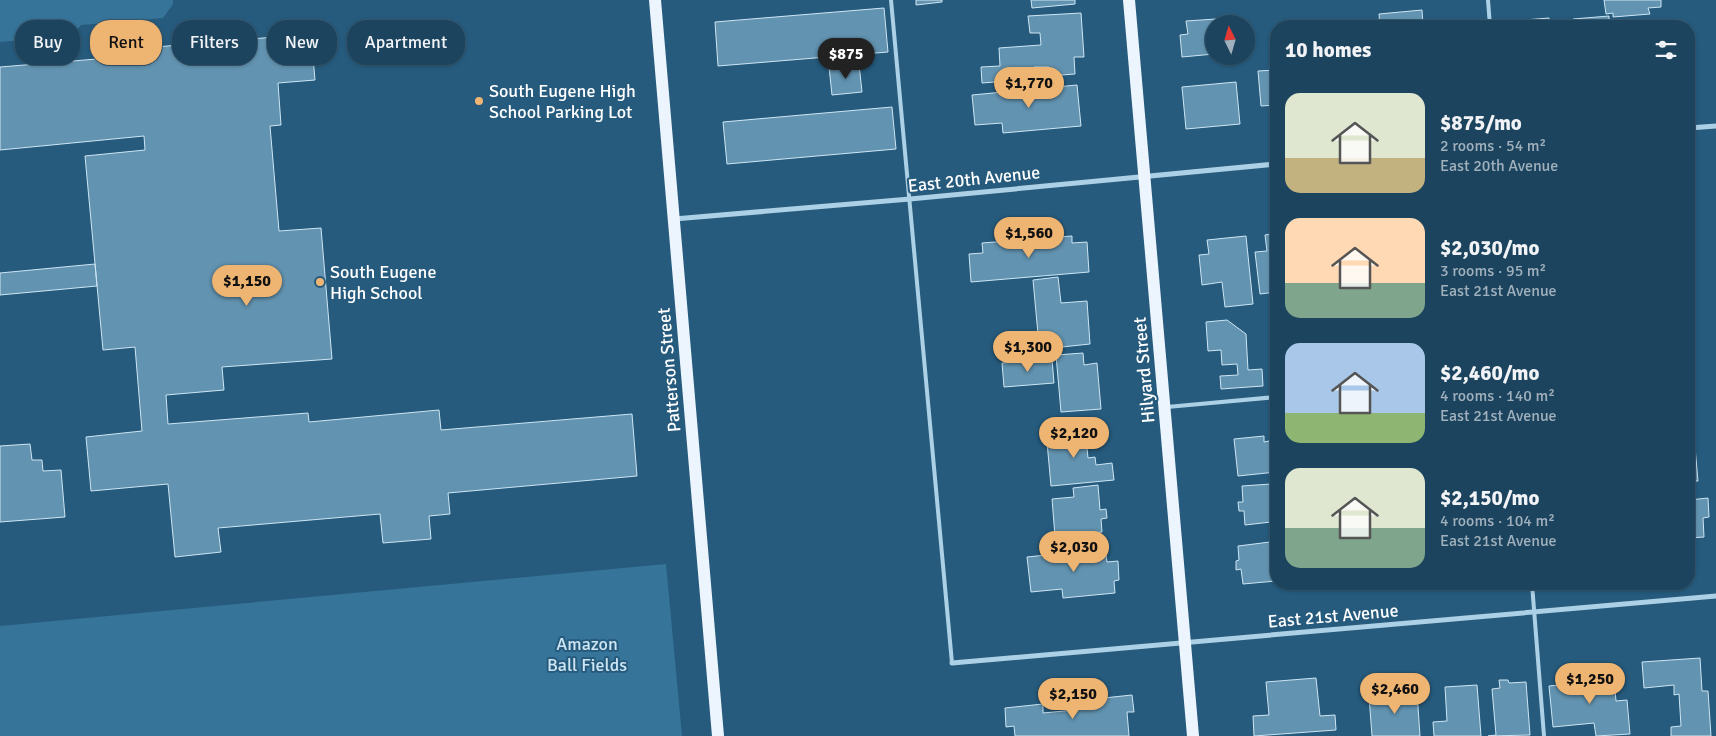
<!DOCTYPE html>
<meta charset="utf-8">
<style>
:root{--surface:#1c445e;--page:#294e67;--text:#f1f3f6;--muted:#a0b0bc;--line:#3a5c73;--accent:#eeb471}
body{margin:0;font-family:Signika,sans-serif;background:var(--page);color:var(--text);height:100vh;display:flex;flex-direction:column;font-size:19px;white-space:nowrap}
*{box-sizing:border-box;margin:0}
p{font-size:16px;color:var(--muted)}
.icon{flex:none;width:28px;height:28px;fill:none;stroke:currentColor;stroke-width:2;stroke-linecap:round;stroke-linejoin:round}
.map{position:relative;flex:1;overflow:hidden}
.drawer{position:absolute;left:1270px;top:20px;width:425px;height:570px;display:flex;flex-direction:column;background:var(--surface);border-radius:20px;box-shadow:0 1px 4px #0004,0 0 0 1px var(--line)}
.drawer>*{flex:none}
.guide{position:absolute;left:15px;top:20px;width:475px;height:45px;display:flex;gap:10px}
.needle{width:32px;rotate:355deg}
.tools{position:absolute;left:1205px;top:15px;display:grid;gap:10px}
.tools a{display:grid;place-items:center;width:50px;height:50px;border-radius:50%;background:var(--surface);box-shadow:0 1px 4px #0004,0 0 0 1px var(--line);font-size:25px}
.price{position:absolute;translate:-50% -42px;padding:0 11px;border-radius:18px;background:var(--accent);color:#111;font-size:16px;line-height:32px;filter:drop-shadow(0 1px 2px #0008)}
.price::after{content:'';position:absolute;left:50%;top:30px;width:15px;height:11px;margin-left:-8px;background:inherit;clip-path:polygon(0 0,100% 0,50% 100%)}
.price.current{background:#222;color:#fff}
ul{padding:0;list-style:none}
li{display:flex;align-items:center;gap:15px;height:125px;padding:0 15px}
li span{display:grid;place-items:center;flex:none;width:140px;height:100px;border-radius:15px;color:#555}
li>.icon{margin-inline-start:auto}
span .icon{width:60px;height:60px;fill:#fffc;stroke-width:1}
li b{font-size:21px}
h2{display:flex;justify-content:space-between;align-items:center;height:60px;padding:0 15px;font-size:21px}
.chip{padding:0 18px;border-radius:20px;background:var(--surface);box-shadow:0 1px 4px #0004,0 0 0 1px var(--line);font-size:18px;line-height:45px}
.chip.current{background:var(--accent);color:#111}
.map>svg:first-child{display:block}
</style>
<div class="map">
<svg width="1716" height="736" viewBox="0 0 1716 736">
<rect width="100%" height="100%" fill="#265b7d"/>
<path fill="#377499" d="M0,0H173V4L163,18L81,25L73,35L0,42Z
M666,564L682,736H0V626Z"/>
<path fill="#6293b0" stroke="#cee6f4" d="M916,0H942V2L916,5Z
M1031,0H1075V4L1032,8Z
M1604,0H1661V7L1648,8L1650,14L1613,17V13L1606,14Z
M884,8L888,52L718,66L715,22Z
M1422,10L1423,26H1380L1379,14Z
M1081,13L1084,57H1074L1075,74L1049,76V67H1034L1035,79L982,83L981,67L1000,66L999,48L1041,45L1040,33H1030L1028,16Z
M1609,16V26H1574L1573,19Z
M1231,18L1232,24H1214V54L1182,57L1180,35L1188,34L1186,21Z
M1549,18L1550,26H1512L1511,21Z
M1368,20L1369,26H1331V23Z
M311,34L315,80L278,83L281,125L270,126L279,231L321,228L332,359L222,367L224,390L166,395L168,424L308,413L309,422L439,410L441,430L632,414L637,476L448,493L450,514L429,516L431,539L383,543L380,514L218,528L221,552L175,557L168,484L91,491L86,437L142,431L135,347L103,350L85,156L145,150L144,136L0,150V67L121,57L120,50Z
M859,64L862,92L832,95L829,67Z
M1276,70V105L1261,106L1258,71Z
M1236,82L1240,124L1186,129L1182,87Z
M1077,85L1081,126L1003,133L1002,123L975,125L972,95Z
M892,107L896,149L727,164L723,122Z
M1276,233V292L1260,294L1255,252L1267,251L1265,235Z
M1072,236V243L1087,242L1089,272L971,282L969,254L983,253L982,243Z
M1246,236L1253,304L1225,307L1222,282L1202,285L1199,255L1209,254L1207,240Z
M95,264L97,286L0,295V273Z
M1058,277L1061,303L1087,301L1090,344L1043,349L1042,333L1038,334L1033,280Z
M1227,320L1246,334L1248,370L1262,369L1263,386L1221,389L1220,376L1238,375L1237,364L1222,365L1221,350L1208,351L1206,322Z
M1083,353L1084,365L1097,363L1101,409L1061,412L1056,355Z
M1052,359L1054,383L1004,387L1002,363Z
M1689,379V383H1692L1693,395H1689L1690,413H1689Z
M1085,427L1088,458L1095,457L1096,465L1112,463L1114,480L1051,486L1046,431Z
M1264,436V442L1274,440L1276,472L1238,476L1234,439Z
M30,444L32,460H42L43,471L61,470L65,517L0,522V446Z
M1689,447H1695L1698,481H1689Z
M1271,484L1275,521H1276V535L1272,536L1271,522L1245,525L1244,511H1239L1238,502H1243L1242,486Z
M1098,485L1100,510L1106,509L1107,518L1101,519L1102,532L1055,536L1052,499L1074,497L1073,488Z
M1708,498L1709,517L1703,518L1704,537L1689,538V500Z
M1270,542L1271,557L1276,556V581L1243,584L1241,569L1236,570V561L1239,560L1238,546Z
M1105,549L1107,562L1118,561L1119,580L1114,581L1115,593L1063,598L1062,589L1031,592L1027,557Z
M1700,658L1702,691H1708L1711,736H1671V727L1681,726L1679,694L1674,695V685L1644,688L1642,662Z
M1606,668L1608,690H1615L1616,701L1627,700L1630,734L1596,736L1594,723L1553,727L1549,686L1580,683L1579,676L1586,675V669Z
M1316,678L1320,716L1335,715L1336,730L1254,736L1253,716L1269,715L1266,682Z
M1499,680H1508L1509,683L1526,682L1530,735L1488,736L1496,735L1492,689L1500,688Z
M1477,685L1481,736H1434L1433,722L1447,721L1445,687Z
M1417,692L1420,736H1372L1369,696Z
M1132,695L1134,712H1127L1129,736H1015L1014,726L1006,727L1005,708L1043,704V713L1095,708L1094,699Z"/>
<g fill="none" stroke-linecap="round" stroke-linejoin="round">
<path stroke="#acd0e5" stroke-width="4" d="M891,0L952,663
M1488,0L1490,26
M1167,407L1276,397
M1532,584L1544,736"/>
<path stroke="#acd0e5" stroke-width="5" d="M1689,128L1716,126
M674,219L910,199L1276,164
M952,663L1716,596"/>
<path stroke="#ecf5fd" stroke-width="12" d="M655,0L718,736
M1129,0L1193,736"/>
</g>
<g fill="#eeb471" stroke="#265b7d" stroke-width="2">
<circle cx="479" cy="101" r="5"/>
<circle cx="320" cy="282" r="5"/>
</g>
<g text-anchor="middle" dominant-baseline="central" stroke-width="4" stroke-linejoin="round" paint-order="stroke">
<g font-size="18" fill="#fff" stroke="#265b7d" text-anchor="start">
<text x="489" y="91">South Eugene High<tspan x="489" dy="21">School Parking Lot</tspan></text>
<text x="330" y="272">South Eugene<tspan x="330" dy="21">High School</tspan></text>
</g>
<g font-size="18" fill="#fff" stroke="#265b7d">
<text transform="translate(974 179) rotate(-6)">East 20th Avenue</text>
<text transform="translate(669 370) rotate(-95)">Patterson Street</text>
<text transform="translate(1144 370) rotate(-95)">Hilyard Street</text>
<text transform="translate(1333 616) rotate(-5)">East 21st Avenue</text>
</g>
<g font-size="18" fill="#cee6f4" stroke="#265b7d">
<text x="587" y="644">Amazon<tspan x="587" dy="21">Ball Fields</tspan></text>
</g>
</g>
</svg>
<div class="tools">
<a><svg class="needle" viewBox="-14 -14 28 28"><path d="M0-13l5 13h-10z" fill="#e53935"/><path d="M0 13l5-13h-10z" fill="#a0b0bc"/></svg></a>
</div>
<b class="price current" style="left:846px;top:80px">$875</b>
<b class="price" style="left:1029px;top:109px">$1,770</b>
<b class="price" style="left:1029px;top:259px">$1,560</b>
<b class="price" style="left:247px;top:307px">$1,150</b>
<b class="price" style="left:1028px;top:373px">$1,300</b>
<b class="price" style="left:1074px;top:459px">$2,120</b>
<b class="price" style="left:1074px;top:573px">$2,030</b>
<b class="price" style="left:1590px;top:705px">$1,250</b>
<b class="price" style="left:1395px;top:715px">$2,460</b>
<b class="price" style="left:1073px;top:720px">$2,150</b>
<div class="guide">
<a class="chip">Buy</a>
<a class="chip current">Rent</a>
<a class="chip">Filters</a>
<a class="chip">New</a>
<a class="chip">Apartment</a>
</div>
<section class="drawer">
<h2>10 homes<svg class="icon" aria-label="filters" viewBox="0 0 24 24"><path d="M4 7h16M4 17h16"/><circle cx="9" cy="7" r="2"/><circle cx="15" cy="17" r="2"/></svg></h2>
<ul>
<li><span style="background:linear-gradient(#dfe7d0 65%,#c2b280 0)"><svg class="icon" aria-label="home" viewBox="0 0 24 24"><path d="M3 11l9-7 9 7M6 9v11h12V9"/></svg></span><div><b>$875/mo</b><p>2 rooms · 54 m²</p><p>East 20th Avenue</p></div></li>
<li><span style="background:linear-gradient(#ffd9b3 65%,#7fa58c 0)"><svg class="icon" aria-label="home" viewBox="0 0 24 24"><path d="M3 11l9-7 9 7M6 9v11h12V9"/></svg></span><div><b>$2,030/mo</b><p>3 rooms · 95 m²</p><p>East 21st Avenue</p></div></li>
<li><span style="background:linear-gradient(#a9c7e8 70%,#8fb573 0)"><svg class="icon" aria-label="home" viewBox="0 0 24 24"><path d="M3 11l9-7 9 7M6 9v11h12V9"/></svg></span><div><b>$2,460/mo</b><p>4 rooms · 140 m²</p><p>East 21st Avenue</p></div></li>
<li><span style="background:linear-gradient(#dfe7d0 60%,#7fa58c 0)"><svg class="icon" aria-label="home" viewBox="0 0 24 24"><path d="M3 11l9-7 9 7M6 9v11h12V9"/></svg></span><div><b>$2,150/mo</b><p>4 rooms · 104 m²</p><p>East 21st Avenue</p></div></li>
</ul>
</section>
</div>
